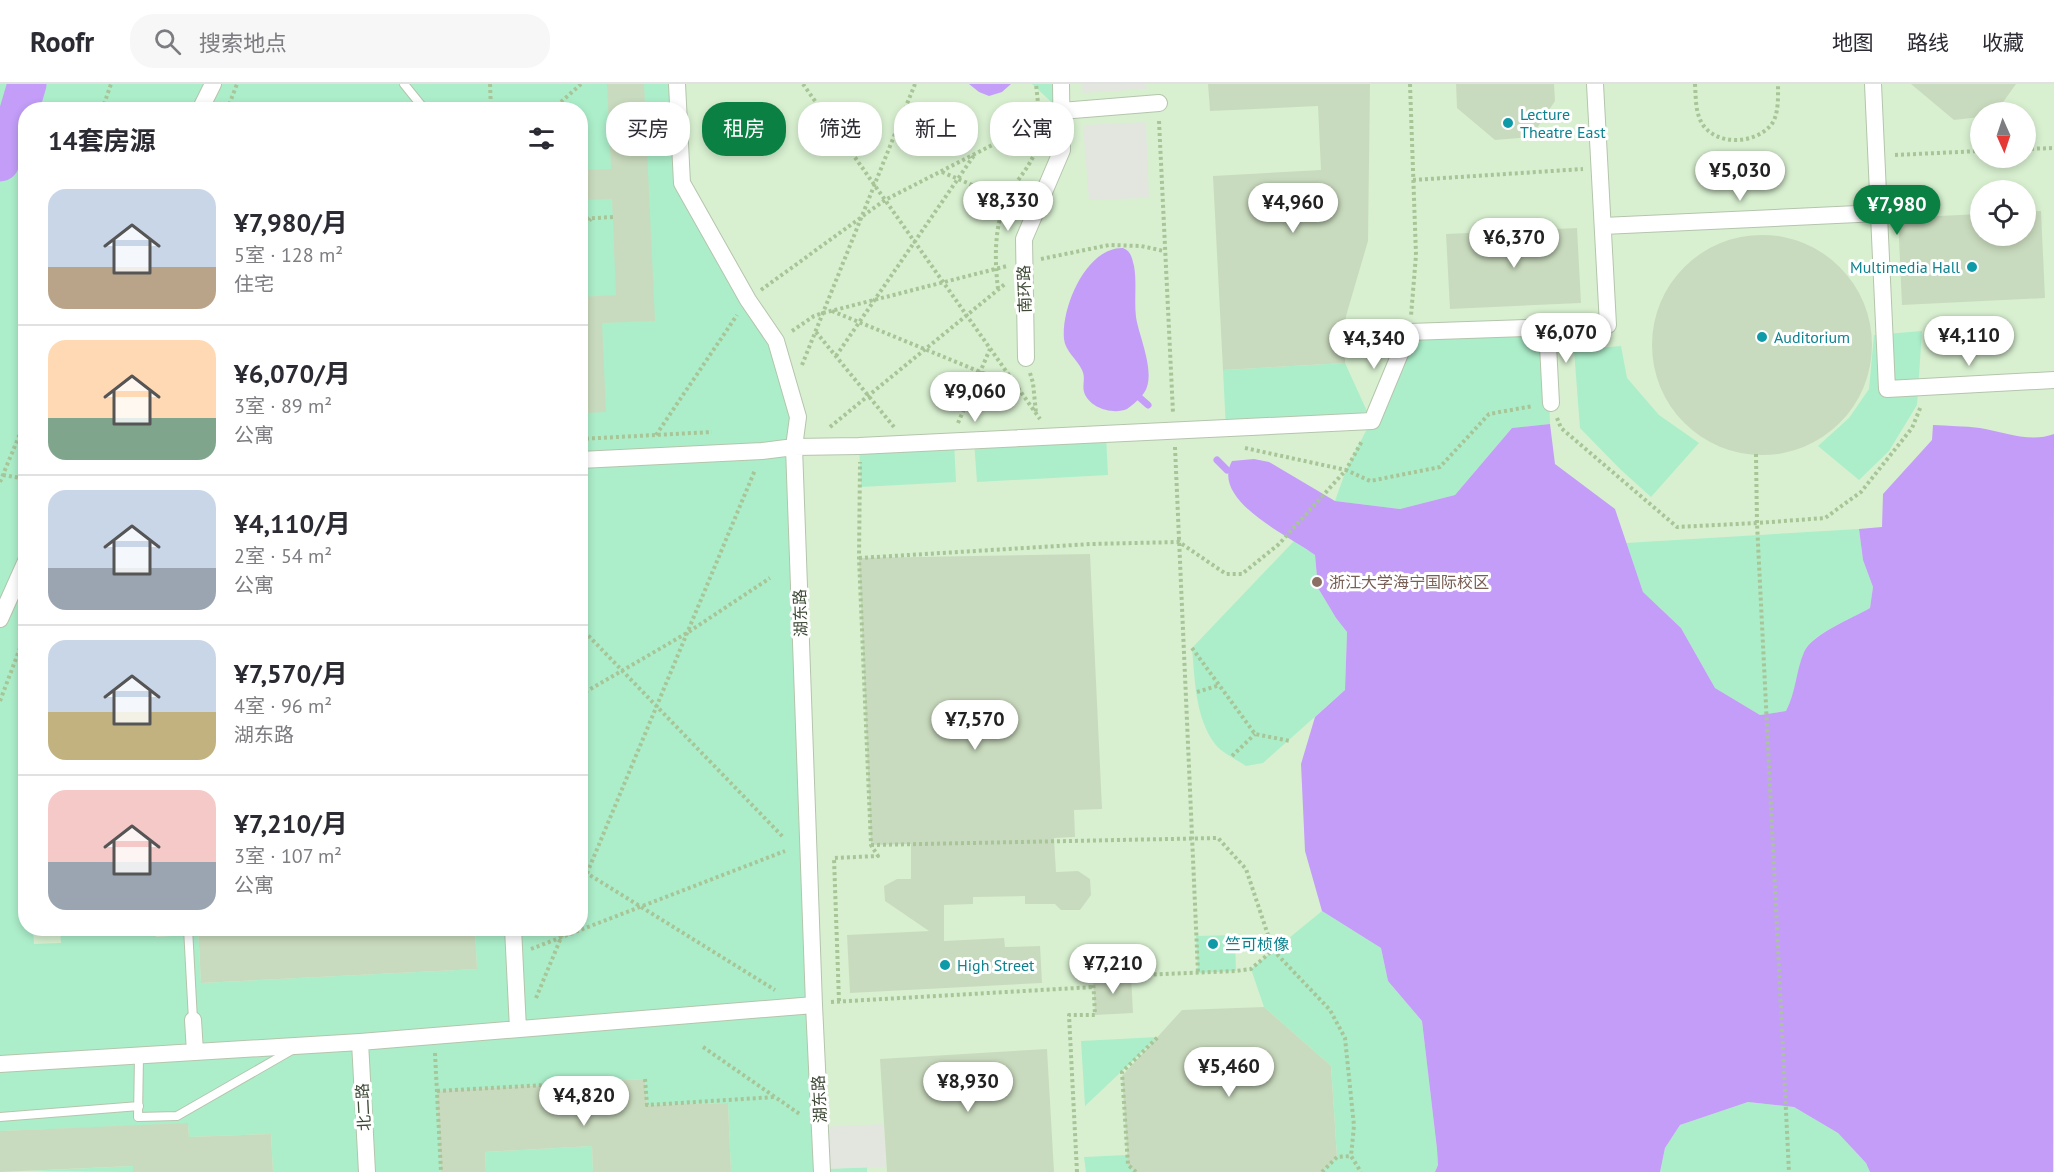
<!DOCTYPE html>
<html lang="zh">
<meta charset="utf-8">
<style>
:root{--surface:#fff;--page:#f7f7f7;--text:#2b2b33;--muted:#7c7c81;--line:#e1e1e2;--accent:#0b8043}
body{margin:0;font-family:"PT Sans","Noto Sans SC",sans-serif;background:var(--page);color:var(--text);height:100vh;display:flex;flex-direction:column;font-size:22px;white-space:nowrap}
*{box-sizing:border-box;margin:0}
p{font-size:20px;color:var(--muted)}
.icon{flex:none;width:33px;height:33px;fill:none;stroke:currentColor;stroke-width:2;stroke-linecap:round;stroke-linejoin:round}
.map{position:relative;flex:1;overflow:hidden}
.drawer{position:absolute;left:18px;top:18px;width:570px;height:834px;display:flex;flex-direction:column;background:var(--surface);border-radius:24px;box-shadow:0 3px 9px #0003}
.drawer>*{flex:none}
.guide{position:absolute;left:606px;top:18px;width:570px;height:54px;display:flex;gap:12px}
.needle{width:39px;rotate:177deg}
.controls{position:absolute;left:1970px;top:18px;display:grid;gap:12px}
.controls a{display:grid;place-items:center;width:66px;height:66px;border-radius:50%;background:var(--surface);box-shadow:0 3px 9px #0003;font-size:30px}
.price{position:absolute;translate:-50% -51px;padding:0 14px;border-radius:21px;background:#fff;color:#222;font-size:20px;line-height:39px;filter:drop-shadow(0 2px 3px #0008)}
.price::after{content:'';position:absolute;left:50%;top:36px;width:18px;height:14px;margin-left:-9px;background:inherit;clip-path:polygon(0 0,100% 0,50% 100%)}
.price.current{background:var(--accent);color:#fff}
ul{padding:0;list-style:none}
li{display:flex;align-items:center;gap:18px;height:150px;padding:0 30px}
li+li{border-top:2px solid var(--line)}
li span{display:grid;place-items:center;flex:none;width:168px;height:120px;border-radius:18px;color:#555}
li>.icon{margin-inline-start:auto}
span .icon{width:72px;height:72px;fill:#fffc;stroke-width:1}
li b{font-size:26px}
h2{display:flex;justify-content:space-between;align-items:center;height:72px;padding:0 30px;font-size:26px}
.pill{padding:0 21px;border-radius:24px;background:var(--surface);box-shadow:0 3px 9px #0003;font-size:21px;line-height:54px}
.pill.current{background:var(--accent);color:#fff}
header{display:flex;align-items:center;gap:36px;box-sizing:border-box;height:84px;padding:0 30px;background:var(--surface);border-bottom:2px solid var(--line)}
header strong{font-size:28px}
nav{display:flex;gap:33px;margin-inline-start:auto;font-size:21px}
.search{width:420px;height:54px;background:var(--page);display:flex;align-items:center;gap:15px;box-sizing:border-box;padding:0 21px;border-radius:24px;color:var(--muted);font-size:22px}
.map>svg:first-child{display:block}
</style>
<header>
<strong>Roofr</strong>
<div class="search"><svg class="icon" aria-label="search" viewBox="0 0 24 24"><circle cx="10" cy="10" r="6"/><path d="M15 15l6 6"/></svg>搜索地点</div>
<nav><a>地图</a><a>路线</a><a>收藏</a></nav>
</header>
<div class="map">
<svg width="2054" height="1088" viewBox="0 0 2054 1088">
<rect width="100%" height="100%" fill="#ebf5e7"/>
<path fill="#d8f0d0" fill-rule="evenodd" d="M0,0H2054V1088H0ZM26,26H580V844H26ZM1980,28H2025V74H1980ZM1980,106H2025V152H1980Z"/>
<path fill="#aceeca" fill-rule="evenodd" d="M0,0H677L682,99L776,257L798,333L823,1085L867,1083V1088H731L728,1019L647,1021L645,995L438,1007L441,1088H273L271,1050L189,1053L188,1040L0,1047ZM26,26H580V844L475,845L477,885L201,899L198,845H172V852L156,853L155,845H60L61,859L34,860L33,845L26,844Z
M1032,0H1061V27Z
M1547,242L1550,340L1512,344L1455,411L1400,425L1335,417L1346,386L1371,337L1226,345L1223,286L1345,279L1371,336L1409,248Z
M1922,247L1917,321L1889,367L1859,396L1818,362L1849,334L1869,305L1874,251Z
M1621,262L1627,294L1659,331L1699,359L1651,413L1620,385L1580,344L1574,266Z
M1106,351L1108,391L977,398L974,357Z
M954,358L956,398L861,403L859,362Z
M1859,445L1863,476L1873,503L1870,524C1853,534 1811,550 1804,568C1797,588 1796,608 1786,627L1760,631L1715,604L1681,544L1643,508L1626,459Z
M1294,457L1315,471L1318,504L1336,534L1347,548L1345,606L1263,679L1246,682C1236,675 1222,669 1215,660C1195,633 1195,596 1192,564Z
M1322,827L1381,864L1388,897L1422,937L1437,1065L1438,1081L1435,1088H1322L1337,1072L1331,982L1264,923L1251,885Z
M1235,851L1236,887L1198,889L1196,852Z
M1158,953L1085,1022L1081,957Z
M1748,1018L1794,1023L1838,1049L1866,1079L1870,1088H1660L1665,1064L1680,1041Z
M592,1062L593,1088H486L485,1068Z
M1128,1071L1136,1088H1086L1084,1073Z
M133,1082V1088L28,1087Z"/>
<path fill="#e2e6df" d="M1082,0H1146L1147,5L1083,9Z
M1146,38L1149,114L1089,116L1083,41Z
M884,1040L886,1083L822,1085L820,1043Z"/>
<path fill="#c39df8" d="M969,0H1011L1002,8L989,12L979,8Z
M1123,164C1131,167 1132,174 1134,182C1137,198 1134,217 1136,233C1139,253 1157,290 1144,309C1141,313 1132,322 1127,325C1113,331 1089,324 1084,308C1082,300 1086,294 1082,286C1077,275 1065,267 1064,255C1061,224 1086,163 1123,164Z
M1550,340L1555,380L1615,425L1643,508L1681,544L1715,604L1760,631L1786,627C1796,608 1796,587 1804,568C1812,550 1853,534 1870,524L1873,503L1863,476L1859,445L1882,443L1883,410L1932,356L1933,341C1948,342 1964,342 1980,344C2004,348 2030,359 2054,350L2053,1088H1870L1866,1079L1838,1049L1794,1023L1748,1018L1680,1041L1665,1064L1660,1088H1435L1438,1081L1437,1065L1422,937L1388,897L1381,864L1322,827L1305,767L1301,680L1315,633L1345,606L1347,548L1336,534L1318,504L1315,471C1290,452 1210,417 1232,377L1254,375L1269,378L1335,417L1400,425L1455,411L1512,344Z"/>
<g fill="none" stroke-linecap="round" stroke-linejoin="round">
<path stroke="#c39df8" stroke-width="7" d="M1139,313L1148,321
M1217,376L1227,386"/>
<path stroke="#c39df8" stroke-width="39" d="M0,78L14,44L27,0"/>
</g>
<path fill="#c9dbbe" d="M607,0H644L655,237L602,239L606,328L584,329L582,301H580V213L616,211L612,115L580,116V86L611,85Z
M1208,0H1370L1368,157L1346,232L1345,279L1223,286L1213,92L1321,86L1318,22L1210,27Z
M1456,0H1554L1555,17L1531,53L1495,56L1457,24Z
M1911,0H2016L1996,28H1980V33L1954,36Z
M2041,127L2045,214L1902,221L1898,134L1980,130V152H2025V128Z
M1577,144L1581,219L1450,225L1446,150Z
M1652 261a110 110 0 1 1 220 0a110 110 0 1 1-220 0Z
M1090,470L1102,725L1074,726L1075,753L1054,754L1056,788L1078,787L1090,795L1091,811L1080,826H1061L1055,820H1025V812L973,813V820L944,821V857L1004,854L1005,863L1040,862L1042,899L850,909L847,851L929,847L885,817L884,802L897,795H911V760L871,761L859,474Z
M198,844H241V847L292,844H475L477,885L201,899Z
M1131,892L1133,929L1095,931L1093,893Z
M1264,923L1331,982L1337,1073L1322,1088H1136L1128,1081L1122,992L1182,926Z
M1047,965L1054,1088H887L880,975Z
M645,995L647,1021L728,1019L731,1088H593L592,1062L485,1068L486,1088H441L437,1007Z
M188,1039L189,1053L271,1050L273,1088H133V1082L0,1088V1047Z"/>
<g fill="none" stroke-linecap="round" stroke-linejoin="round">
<defs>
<path id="lane" d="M404,0L425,26
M188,844L193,936
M139,972L138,1033L177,1032L292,966
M0,1033L139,1022"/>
<path id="street" d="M677,0L682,99L748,216L776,257L798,333L794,363L814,921L822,1088
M1873,0L1887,305L2054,296
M200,26L213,0
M1061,27L1159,19
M1603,142L1879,129
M1547,242L1551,319
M1026,274L1024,155L1062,66L1061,0
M580,376L762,367L794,363L859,362L1372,337L1409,248L1608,241L1595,0
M0,535L26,477
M513,844L518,945
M193,936L195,968
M360,958L367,1088
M0,980L360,958L814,921"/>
</defs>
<use href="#lane" stroke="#b4c5ac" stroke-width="10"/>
<use href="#street" stroke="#b4c5ac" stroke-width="18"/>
<path stroke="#a8c598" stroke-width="4" stroke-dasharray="3 3" stroke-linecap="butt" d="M490,0L491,26
M803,0L1040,335
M1410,0L1416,171L1411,232
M1695,0C1696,14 1695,29 1703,41C1718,62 1755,60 1771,41C1779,31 1778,13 1778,0
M102,26L111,0
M227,26L237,0
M552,26L581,0
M1159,37L1173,329
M2025,65L2054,64
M1895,71L1980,67
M942,88L1007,116
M1413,96L1583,85
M580,135L613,133
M580,144L591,135
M1041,175L1109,161L1141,162L1164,167
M998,205C994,171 994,135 1012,105C1021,91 1034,77 1037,61C1041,40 1038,20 1036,0
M761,206L885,116L1043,35
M832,227L1017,303
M792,247L814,232L823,229L1007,182
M816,248L894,343
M836,272L975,70
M802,281L915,0
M1030,289L1033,299L1036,329
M1557,334L1561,344L1677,443L1757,439L1789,1088
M958,339L990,265
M830,343L1005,200
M656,351L737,231
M580,355L712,348
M1175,363L1198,889
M1245,364L1346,386L1362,357
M1756,370L1757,439L1825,434L1861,408L1912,344L1921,322
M3,391L26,395
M0,398L19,352L26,330
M859,474L1091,460L1179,458L1226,490H1242L1279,460L1346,386L1370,397L1440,383L1489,330L1533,322
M580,543L784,754
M1192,564L1255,650L1290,657
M1197,608L1220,601
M580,611L687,549L770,494
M0,617L26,548
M1232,672L1255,650
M871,761L1218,754L1246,785L1273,866L1330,926L1345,954L1354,1042L1351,1072L1361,1088
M580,785L775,906
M580,806L755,386
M256,846L257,844
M531,865L785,767
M536,914L565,844
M839,917L834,774L878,772L871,761L859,474L860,378
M831,918L1094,903
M703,963L801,1031
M435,969L441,1088
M645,995L647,1021L775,1013
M437,1007L581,999
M1077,1088L1069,931H1095L1093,893L1236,887L1251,885L1273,866
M1136,1088L1128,1081L1122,988L1158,953
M1322,1088L1337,1073L1351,1072"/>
<use href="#lane" stroke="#fff" stroke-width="8"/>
<use href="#street" stroke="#fff" stroke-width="16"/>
</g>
<g fill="#0f9aa8" stroke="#fff" stroke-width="2">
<circle cx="1508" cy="39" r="6"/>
<circle cx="1972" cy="183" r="6"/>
<circle cx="1762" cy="253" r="6"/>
<circle cx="1213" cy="860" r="6"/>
<circle cx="945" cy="881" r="6"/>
</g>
<circle fill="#8d6e63" stroke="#fff" stroke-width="2" cx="1317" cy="498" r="6"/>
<g text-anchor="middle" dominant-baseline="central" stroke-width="6" stroke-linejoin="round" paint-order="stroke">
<g font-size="16" fill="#0d838f" stroke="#fff" text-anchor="start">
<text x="1520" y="30">Lecture<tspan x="1520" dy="18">Theatre East</tspan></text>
<text x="1960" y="183" text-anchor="end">Multimedia Hall</text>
<text x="1774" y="253">Auditorium</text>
<text x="1225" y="860">竺可桢像</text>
<text x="957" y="881">High Street</text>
</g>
<g font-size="16" fill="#3d4935" stroke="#fff">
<text transform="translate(1024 205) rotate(-92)">南环路</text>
<text transform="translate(800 529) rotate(-92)">湖东路</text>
<text transform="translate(819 1015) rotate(-93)">湖东路</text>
<text transform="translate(363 1023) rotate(-93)">北二路</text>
</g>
<g font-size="16" fill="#785e54" stroke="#fff" text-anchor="start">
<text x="1329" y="498">浙江大学海宁国际校区</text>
</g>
</g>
</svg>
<div class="controls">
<a><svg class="needle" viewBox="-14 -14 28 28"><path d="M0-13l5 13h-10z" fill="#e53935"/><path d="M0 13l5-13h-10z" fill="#7c7c81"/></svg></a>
<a><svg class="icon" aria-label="locate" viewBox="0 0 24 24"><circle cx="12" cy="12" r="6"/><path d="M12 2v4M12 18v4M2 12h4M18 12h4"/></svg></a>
</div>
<b class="price" style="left:1740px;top:118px">¥5,030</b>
<b class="price" style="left:1008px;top:148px">¥8,330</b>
<b class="price" style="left:1293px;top:150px">¥4,960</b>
<b class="price current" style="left:1897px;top:152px">¥7,980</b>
<b class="price" style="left:1514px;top:185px">¥6,370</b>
<b class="price" style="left:1566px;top:280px">¥6,070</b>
<b class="price" style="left:1969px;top:283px">¥4,110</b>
<b class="price" style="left:1374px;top:286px">¥4,340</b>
<b class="price" style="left:975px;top:339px">¥9,060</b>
<b class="price" style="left:975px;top:667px">¥7,570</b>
<b class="price" style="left:1113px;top:911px">¥7,210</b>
<b class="price" style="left:1229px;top:1014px">¥5,460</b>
<b class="price" style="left:968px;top:1029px">¥8,930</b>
<b class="price" style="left:584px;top:1043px">¥4,820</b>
<div class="guide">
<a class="pill">买房</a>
<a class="pill current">租房</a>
<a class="pill">筛选</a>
<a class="pill">新上</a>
<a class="pill">公寓</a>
</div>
<section class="drawer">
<h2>14套房源<svg class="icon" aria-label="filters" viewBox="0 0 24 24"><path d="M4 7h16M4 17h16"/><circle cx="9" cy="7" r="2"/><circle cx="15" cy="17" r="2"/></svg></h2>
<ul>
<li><span style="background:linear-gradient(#c9d6e8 65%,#b9a48a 0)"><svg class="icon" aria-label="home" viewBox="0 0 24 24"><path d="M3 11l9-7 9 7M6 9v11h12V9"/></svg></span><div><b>¥7,980/月</b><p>5室 · 128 m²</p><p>住宅</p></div></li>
<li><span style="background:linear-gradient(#ffd9b3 65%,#7fa58c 0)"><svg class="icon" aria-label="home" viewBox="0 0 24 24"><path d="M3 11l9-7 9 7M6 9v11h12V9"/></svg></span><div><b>¥6,070/月</b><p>3室 · 89 m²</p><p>公寓</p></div></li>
<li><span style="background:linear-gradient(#c9d6e8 65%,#9aa5b1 0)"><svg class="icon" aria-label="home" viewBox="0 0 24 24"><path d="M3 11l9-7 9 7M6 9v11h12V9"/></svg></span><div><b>¥4,110/月</b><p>2室 · 54 m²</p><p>公寓</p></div></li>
<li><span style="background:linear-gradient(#c9d6e8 60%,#c2b280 0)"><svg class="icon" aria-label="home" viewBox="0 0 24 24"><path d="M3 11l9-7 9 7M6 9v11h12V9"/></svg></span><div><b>¥7,570/月</b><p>4室 · 96 m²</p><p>湖东路</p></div></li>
<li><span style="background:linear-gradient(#f6c9c9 60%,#9aa5b1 0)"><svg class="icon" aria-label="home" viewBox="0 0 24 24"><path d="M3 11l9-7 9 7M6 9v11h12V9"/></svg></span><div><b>¥7,210/月</b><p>3室 · 107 m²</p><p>公寓</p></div></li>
</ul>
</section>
</div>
